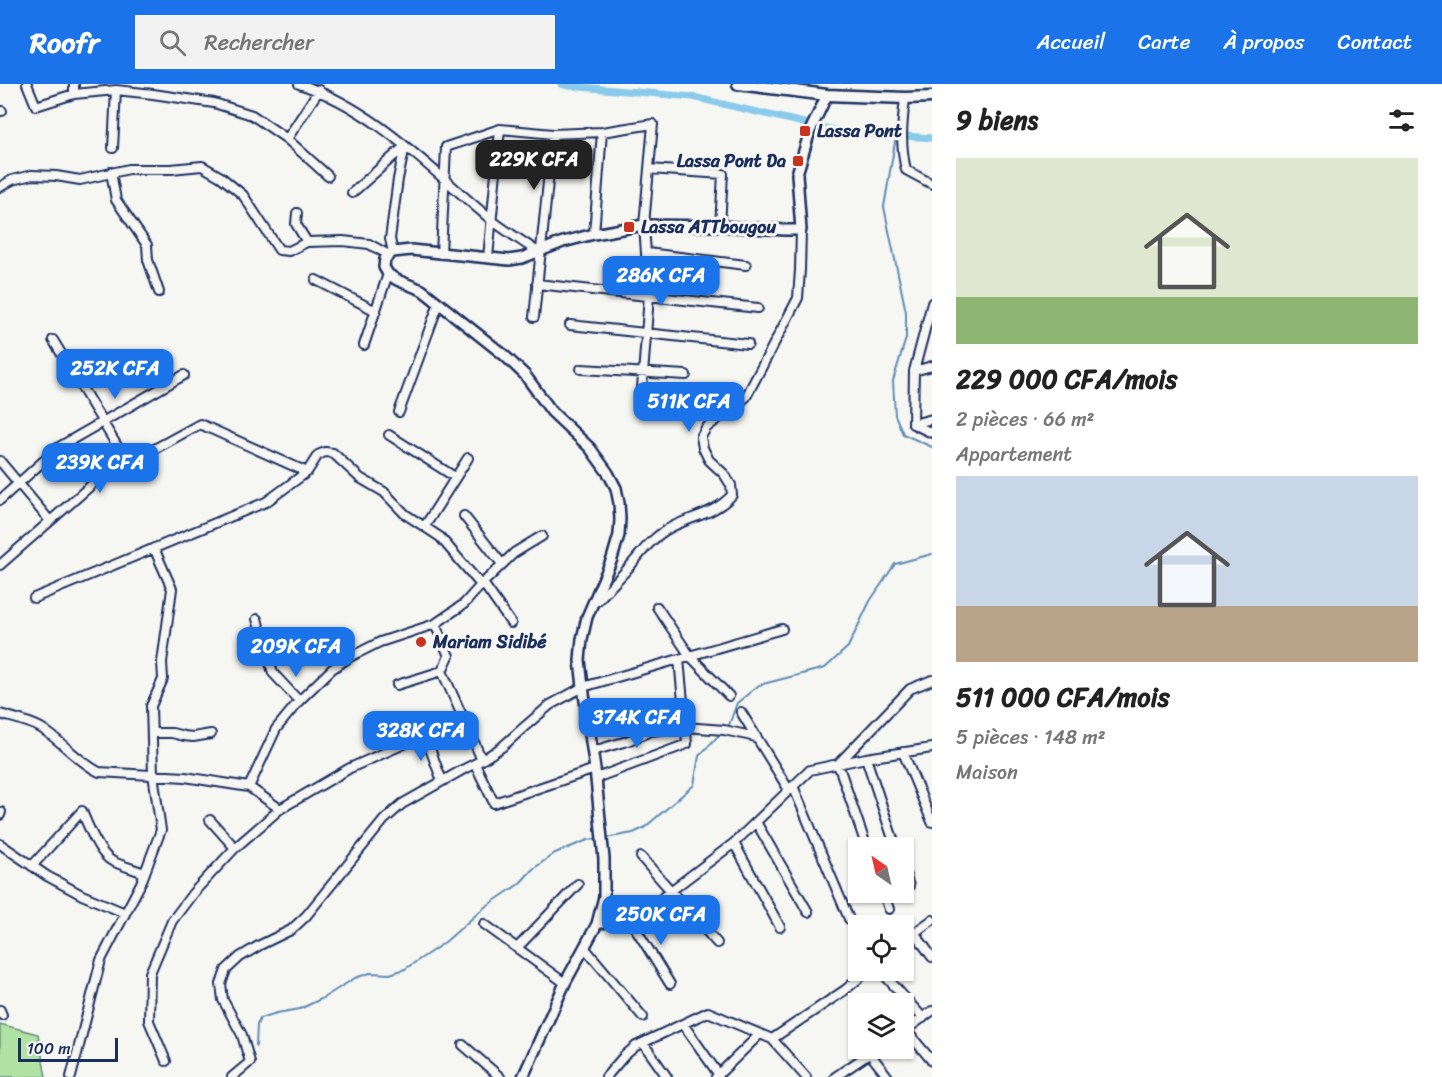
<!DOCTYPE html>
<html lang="fr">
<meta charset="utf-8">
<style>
:root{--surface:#fff;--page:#f2f2f2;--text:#222;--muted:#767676;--accent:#1a73e8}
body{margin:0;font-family:Sriracha,sans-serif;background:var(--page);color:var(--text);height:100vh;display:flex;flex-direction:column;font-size:22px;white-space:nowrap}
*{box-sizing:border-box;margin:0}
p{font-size:20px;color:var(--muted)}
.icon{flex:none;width:33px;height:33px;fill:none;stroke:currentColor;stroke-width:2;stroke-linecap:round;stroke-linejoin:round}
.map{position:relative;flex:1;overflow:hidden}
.panel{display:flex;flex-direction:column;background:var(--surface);width:510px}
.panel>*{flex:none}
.needle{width:39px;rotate:326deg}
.controls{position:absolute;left:848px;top:753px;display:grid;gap:12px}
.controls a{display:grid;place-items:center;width:66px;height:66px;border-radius:0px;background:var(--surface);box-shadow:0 2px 4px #0004;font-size:30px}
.scale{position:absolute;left:18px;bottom:15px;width:100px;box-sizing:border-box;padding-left:6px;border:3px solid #1b2f5e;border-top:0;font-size:16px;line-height:21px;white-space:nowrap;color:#1b2f5e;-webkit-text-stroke:4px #f6f6f2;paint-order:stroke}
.price{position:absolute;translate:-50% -51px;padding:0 14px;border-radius:12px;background:var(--accent);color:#fff;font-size:20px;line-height:39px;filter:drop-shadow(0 2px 3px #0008)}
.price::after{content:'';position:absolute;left:50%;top:36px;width:18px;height:14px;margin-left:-9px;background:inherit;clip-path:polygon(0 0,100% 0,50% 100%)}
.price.on{background:#222;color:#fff}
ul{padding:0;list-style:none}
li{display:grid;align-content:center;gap:12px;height:318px;padding:0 24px}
li span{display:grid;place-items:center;height:186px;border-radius:0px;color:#555}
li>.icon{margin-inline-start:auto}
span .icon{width:108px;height:108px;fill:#fffc;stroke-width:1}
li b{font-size:26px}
h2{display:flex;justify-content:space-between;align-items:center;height:72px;padding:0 24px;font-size:26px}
header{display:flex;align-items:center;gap:36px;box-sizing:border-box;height:84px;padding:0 30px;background:var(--accent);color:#fff}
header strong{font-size:28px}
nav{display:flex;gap:33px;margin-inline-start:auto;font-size:21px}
.search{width:420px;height:54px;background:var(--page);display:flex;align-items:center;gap:15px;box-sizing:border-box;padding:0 21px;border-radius:0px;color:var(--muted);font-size:22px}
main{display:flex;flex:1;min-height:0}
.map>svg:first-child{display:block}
</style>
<header>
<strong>Roofr</strong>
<div class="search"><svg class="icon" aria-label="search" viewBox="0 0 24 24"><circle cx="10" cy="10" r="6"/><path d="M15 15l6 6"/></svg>Rechercher</div>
<nav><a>Accueil</a><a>Carte</a><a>À propos</a><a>Contact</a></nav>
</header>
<main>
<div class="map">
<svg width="932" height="993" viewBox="0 0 932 993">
<rect width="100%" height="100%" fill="#f6f6f2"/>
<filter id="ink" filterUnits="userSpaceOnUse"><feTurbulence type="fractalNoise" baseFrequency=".0167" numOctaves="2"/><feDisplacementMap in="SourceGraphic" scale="12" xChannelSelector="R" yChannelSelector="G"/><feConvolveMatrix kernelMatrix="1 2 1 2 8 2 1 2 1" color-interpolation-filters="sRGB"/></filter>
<g filter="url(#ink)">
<path fill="#b0e3a4" stroke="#668981" stroke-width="1.5" d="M0,940L38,950L46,993H0Z"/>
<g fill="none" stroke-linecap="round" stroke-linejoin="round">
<path stroke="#5e8cb3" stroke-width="2" d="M896,52L884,123L906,228V254L893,297L895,331L903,350L932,363
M727,643L729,641L737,619L759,601L825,584L848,563L870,517L895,480L932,470
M606,754L633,749L644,744L694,701L699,672L723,647
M256,962L257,941L260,934L277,929L300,925L323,914L355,894L370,889L390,890L405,885L444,859L485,823L519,800L533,785L555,769L588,756L600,754"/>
<path stroke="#8acaeb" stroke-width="7" d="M561,0L569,2L693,13L838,47L932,54"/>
<defs>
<path id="minor" d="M27,0L36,22L74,10L116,6L153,10L214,19L252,31L287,55L328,92
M299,0C374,24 430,85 489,134C504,146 522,157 538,168
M74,10V0
M905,14C902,41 900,59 906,86L932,100
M0,27H2
M287,55L319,6
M113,64L116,6
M649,85L723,90L720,142
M111,88L116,116L147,161L148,176L159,208
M0,103L12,96L32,91L56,92L80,96L129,85H171L202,82L221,93L243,111L279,166L289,167L307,158
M352,109L405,62L398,95L390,155L393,168
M297,129L296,140L307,158L343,157L369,160L389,171
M594,150L602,48
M647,169L746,181
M441,170L446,63L500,45L553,50L602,48L653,40L644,141L649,212L642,304
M488,174L500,45
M316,196L376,227
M537,200L758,224
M534,233L553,50
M570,241L748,260
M53,256L128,380
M364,261L388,190
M581,285L686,291
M914,287L932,282
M399,328L439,219
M913,340L914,287L932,219
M913,340L932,349
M913,340L932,335
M389,351L455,393
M0,377L50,437
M0,416L59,363L184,291
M464,432L502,480
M425,442L468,374
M0,481L96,397L200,340L307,388
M483,499L511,539
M34,514L266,418L307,388L318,371L325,368L333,369L360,394L384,408L405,430L440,453L481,501
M594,518L597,517C610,503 624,490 636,475C646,463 652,455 666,446C689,432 713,432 732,411L731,401L724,390L709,376L703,364L701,353L706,344L746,313L798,214L800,186L801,146
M657,523L690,572L729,612
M257,535L273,589L299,617
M435,540L449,572L442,587L482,676
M397,601L442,587
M741,628L789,706
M0,630C13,634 29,637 41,644C62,657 77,677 99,688L185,693L249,703L280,725
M152,649H172L184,652L193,653L211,650
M425,651L442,697
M593,667L627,657L651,647L685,643L724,646L756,653
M903,668L932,738
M866,674L896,764
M475,680L494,719L595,685
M596,694L687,660L679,575
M793,702L849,835
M249,703L276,645L299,617L332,585L350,573L380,558L435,540L464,520L481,501L514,469L542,452
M0,731L1,728
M210,736L235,764
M756,738L808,828
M734,759L780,843
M0,760L47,792L82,811L125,829
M867,764L838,680L910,605L932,596
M641,773L717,859
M32,782L82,727C87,740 100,771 112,777C122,782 134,785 145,789
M903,784L909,802
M883,808L889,825
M631,837L670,900
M484,840L565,899
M597,840L631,837L734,759L810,686L866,674L932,664
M914,848L932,873
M903,857L932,836
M584,863L643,933
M517,864L578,800
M880,886L923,934
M0,926L2,931
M683,940L719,991
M906,946L932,977
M903,948L932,927
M772,955L845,906L869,886
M643,959L667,993
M463,961L500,993
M870,970L888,993
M166,977L149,937L150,889L172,837L193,809L235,764L280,725L350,684L463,634
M71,993L101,876L141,799L161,746L153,690L151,622L163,595L162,578L172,505L154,464
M232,993L250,978L242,951L223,916L221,900L226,886L240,873L260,861L291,846L306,832L384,736L402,720L464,685L482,676L502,663L523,644L550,621L583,603L782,545
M606,993L624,972L636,962L708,928L772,955L806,993
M716,993L760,950
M835,993L878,964"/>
<path id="tertiary" d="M523,993L565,899L597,840L604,813V775L595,685L583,603L580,576L582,555L587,533L612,475L619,451L620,435L619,419L616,404L608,389L590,364L552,328L525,291L504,271L431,213L422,206L397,196L388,190L384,183L385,175L389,171L393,168L411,166L509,176L522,174L563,158L594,150L644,141L720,142L785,146H801L797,90L810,47L827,11"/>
<path id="secondary" d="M738,0L827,11L905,14L932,13"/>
</defs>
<use href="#minor" stroke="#1b2f5e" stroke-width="12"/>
<use href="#tertiary" stroke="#1b2f5e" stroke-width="14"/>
<use href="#secondary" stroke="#1b2f5e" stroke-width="15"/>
<use href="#minor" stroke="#f6f6f2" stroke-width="8"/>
<use href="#tertiary" stroke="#f6f6f2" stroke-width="9"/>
<use href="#secondary" stroke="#f6f6f2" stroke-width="10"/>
</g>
</g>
<g fill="#c8321e" stroke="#f6f6f2" stroke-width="2">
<rect x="799" y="41" width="12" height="12" rx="3"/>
<rect x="792" y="71" width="12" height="12" rx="3"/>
<rect x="623" y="137" width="12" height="12" rx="3"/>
<circle cx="421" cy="558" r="6"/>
</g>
<g text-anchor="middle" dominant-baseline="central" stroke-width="6" stroke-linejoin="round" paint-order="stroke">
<g font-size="18" font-weight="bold" fill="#1b2f5e" stroke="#f6f6f2" text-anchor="start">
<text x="817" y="47">Lassa Pont</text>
<text x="786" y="77" text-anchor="end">Lassa Pont Da</text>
<text x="641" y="143">Lassa ATTbougou</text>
<text x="433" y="558">Mariam Sidibé</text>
</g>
</g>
</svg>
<div class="controls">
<a><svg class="needle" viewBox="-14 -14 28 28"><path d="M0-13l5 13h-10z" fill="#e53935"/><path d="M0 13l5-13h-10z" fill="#767676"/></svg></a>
<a><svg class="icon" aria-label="locate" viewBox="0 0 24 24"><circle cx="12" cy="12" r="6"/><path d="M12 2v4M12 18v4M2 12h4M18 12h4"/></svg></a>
<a><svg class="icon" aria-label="layers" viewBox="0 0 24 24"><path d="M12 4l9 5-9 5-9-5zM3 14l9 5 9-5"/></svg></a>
</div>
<div class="scale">100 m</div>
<b class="price on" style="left:534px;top:107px">229K CFA</b>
<b class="price" style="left:661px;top:223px">286K CFA</b>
<b class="price" style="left:115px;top:316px">252K CFA</b>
<b class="price" style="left:689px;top:349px">511K CFA</b>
<b class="price" style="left:100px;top:410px">239K CFA</b>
<b class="price" style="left:296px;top:594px">209K CFA</b>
<b class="price" style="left:637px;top:665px">374K CFA</b>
<b class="price" style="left:421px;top:678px">328K CFA</b>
<b class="price" style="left:661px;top:862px">250K CFA</b>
</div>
<section class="panel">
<h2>9 biens<svg class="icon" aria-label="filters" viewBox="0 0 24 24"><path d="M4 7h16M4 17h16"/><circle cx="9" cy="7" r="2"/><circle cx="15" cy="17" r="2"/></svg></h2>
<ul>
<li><span style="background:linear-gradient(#dfe7d0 75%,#8fb573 0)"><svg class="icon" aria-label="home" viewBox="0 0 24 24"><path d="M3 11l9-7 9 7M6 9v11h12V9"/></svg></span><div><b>229 000 CFA/mois</b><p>2 pièces · 66 m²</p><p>Appartement</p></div></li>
<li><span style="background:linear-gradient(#c9d6e8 70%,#b9a48a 0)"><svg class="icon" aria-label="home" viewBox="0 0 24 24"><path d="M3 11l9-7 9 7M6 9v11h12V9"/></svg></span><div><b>511 000 CFA/mois</b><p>5 pièces · 148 m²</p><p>Maison</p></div></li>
</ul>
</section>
</main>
